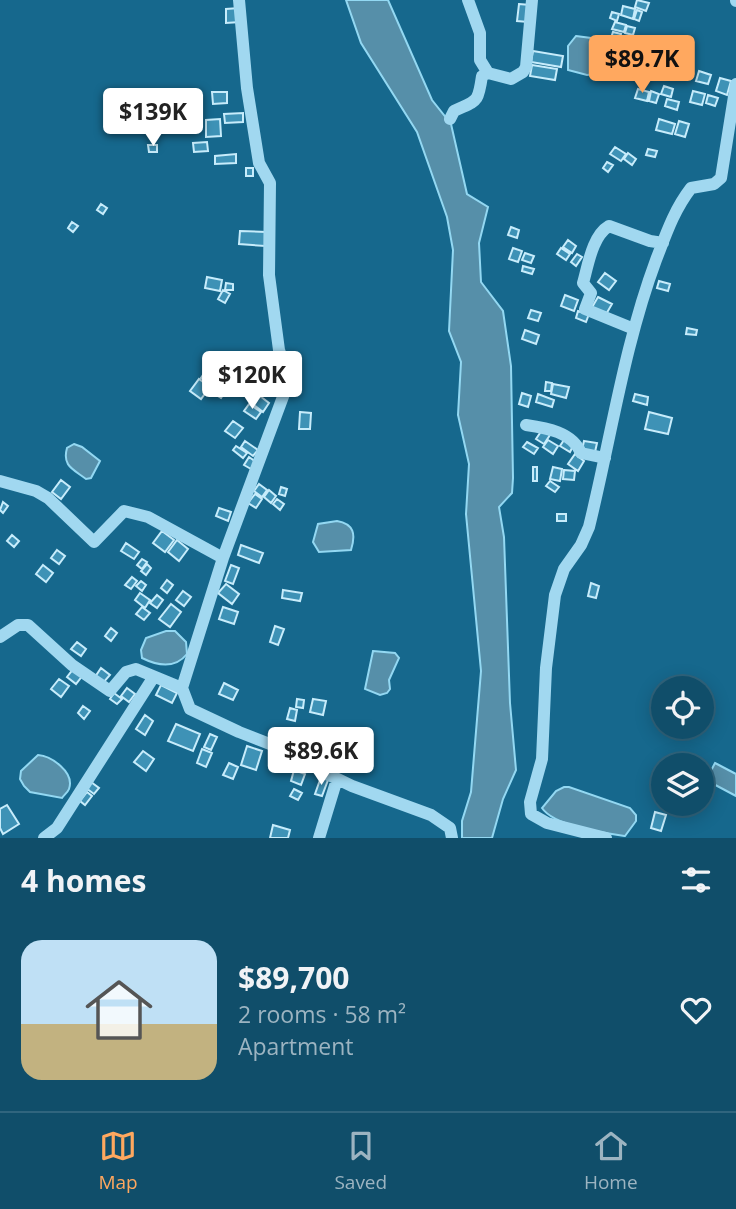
<!DOCTYPE html>
<meta charset="utf-8">
<style>
:root{--surface:#104e6a;--page:#1e5872;--text:#f1f3f6;--muted:#9cb4c1;--line:#30657e;--accent:#ffa85f}
body{margin:0;font-family:"Open Sans",sans-serif;background:var(--page);color:var(--text);height:100vh;display:flex;flex-direction:column;font-size:26px;white-space:nowrap}
*{box-sizing:border-box;margin:0}
p{font-size:23px;color:var(--muted)}
.icon{flex:none;width:38px;height:38px;fill:none;stroke:currentColor;stroke-width:2;stroke-linecap:round;stroke-linejoin:round}
.map{position:relative;height:838px;overflow:hidden}
.side{display:flex;flex-direction:column;background:var(--surface);flex:1}
.side>*{flex:none}
.buttons{position:absolute;left:651px;top:676px;display:grid;gap:14px}
.buttons a{display:grid;place-items:center;width:63px;height:63px;border-radius:50%;background:var(--surface);box-shadow:0 4px 18px #0003,0 0 0 2px var(--line);font-size:35px}
.price{position:absolute;translate:-50% -60px;padding:0 16px;border-radius:7px;background:#fff;color:#222;font-size:23px;line-height:46px;filter:drop-shadow(0 2px 4px #0008)}
.price::after{content:'';position:absolute;left:50%;top:42px;width:21px;height:16px;margin-left:-10px;background:inherit;clip-path:polygon(0 0,100% 0,50% 100%)}
.price.selected{background:var(--accent);color:#111}
ul{padding:0;list-style:none}
li{display:flex;align-items:center;gap:21px;height:175px;padding:0 21px}
li span{display:grid;place-items:center;flex:none;width:196px;height:140px;border-radius:21px;color:#555}
li>.icon{margin-inline-start:auto}
span .icon{width:84px;height:84px;fill:#fffc;stroke-width:1}
li b{font-size:30px}
h2{display:flex;justify-content:space-between;align-items:center;height:84px;padding:0 21px;font-size:30px}
.dock{display:flex;justify-content:space-around;align-items:center;height:98px;border-top:2px solid var(--line);background:var(--surface);font-size:19px;color:var(--muted)}
.dock a{display:grid;justify-items:center;gap:4px}
.dock .selected{color:var(--accent)}
.map>svg:first-child{display:block}
</style>
<div class="map">
<svg width="736" height="838" viewBox="0 0 736 838">
<rect width="100%" height="100%" fill="#16688d"/>
<path fill="#568fa9" stroke="#93d8f2" stroke-width="2" d="M346,0H388L432,100L451,124L467,194L488,207L479,243L481,282L503,311L511,366L513,478L512,493L499,507L504,537L510,703L516,770L503,799L492,838H462V821L471,792L481,671L466,514L469,464L458,415L461,362L449,331L453,250L447,217L417,132L361,43Z
M576,36L591,38L603,55V66L596,74L587,75L568,70V46Z
M74,444L82,447L100,461L91,478L86,479C73,469 62,466 67,448Z
M337,521C354,524 356,534 351,550L319,552L313,542L318,524Z
M166,631H175L186,642L187,654C175,669 158,666 142,658L141,650L146,638Z
M373,651L395,653L399,658L389,680L390,689L387,693L380,695L365,689Z
M38,755C51,756 75,772 69,789C68,792 64,795 62,798L30,792L24,786L20,779L21,771Z
M715,763L736,774V796L706,780Z
M564,787H569L630,808L636,815V821L625,836C604,833 554,826 542,808L556,791Z"/>
<path fill="#3e92b6" stroke="#c7ecfb" stroke-width="2" d="M637,0L649,3L646,11L635,7Z
M519,4L530,5L528,22L517,21Z
M623,6L635,9L633,19L621,15Z
M239,8L240,22L226,23V9Z
M637,10L642,12L639,21L634,19Z
M612,12L619,14L617,21L610,18Z
M615,22L626,25L624,32L612,29Z
M627,26L635,28L633,35L625,33Z
M613,32L621,34L619,41L611,38Z
M533,51L563,56L561,67L531,62Z
M532,65L557,69L555,80L530,76Z
M699,71L711,75L708,84L696,81Z
M720,78L731,81L727,95L716,91Z
M664,86L673,89L671,97L661,94Z
M638,89L649,92L647,101L635,98Z
M651,91L659,94L656,103L649,101Z
M693,91L705,94L702,105L690,102Z
M212,92H227V103L213,104Z
M708,95L718,98L715,106L706,103Z
M667,99L679,102L677,110L665,106Z
M243,113V122L225,123L224,114Z
M220,119L221,136L206,137V120Z
M659,119L675,124L672,134L656,130Z
M679,121L689,124L685,137L675,134Z
M207,142L208,151L194,152L193,143Z
M148,145H157V152H149Z
M615,147L626,154L621,161L610,154Z
M648,149L657,151L655,157L646,155Z
M628,153L636,159L632,165L624,159Z
M236,154V163L215,164V156Z
M607,162L613,165L608,172L603,168Z
M246,168H253V176H246Z
M101,204L107,208L103,214L97,210Z
M72,222L78,226L73,232L68,228Z
M511,227L519,230L517,238L508,235Z
M240,231L266,232L265,246L239,244Z
M568,240L576,246L572,253L563,247Z
M513,248L522,251L518,262L509,259Z
M561,248L570,254L566,260L557,254Z
M525,253L534,256L531,263L522,260Z
M577,254L582,257L576,266L571,262Z
M523,266L534,269L532,274L522,271Z
M605,273L616,281L609,290L598,282Z
M207,277L222,280L220,291L205,288Z
M659,281L670,284L668,291L657,288Z
M226,283L233,284V290H225Z
M223,290L230,294L225,303L218,299Z
M565,295L578,300L574,311L561,306Z
M598,297L612,304L605,316L591,309Z
M531,310L541,313L538,321L528,318Z
M578,311L589,314L586,322L576,318Z
M687,328L697,330L696,335L686,334Z
M525,330L539,335L536,344L522,339Z
M264,357L269,361L264,368L259,364Z
M244,359L251,364L246,372L239,367Z
M209,366L219,373L211,384L201,378Z
M237,368L244,372L239,379L233,374Z
M266,371L272,375L268,382L262,377Z
M199,379L210,387L201,399L190,391Z
M546,382L552,383L551,391H545Z
M221,383L228,388L221,398L213,393Z
M553,384L569,387L566,398L551,394Z
M522,393L531,396L528,407L519,404Z
M538,394L554,400L552,407L536,402Z
M635,394L648,397L647,405L633,401Z
M260,396L269,403L263,412L254,405Z
M249,404L261,412L256,419L244,411Z
M300,412L311,413L310,429H299Z
M649,412L672,418L668,434L645,429Z
M233,421L243,428L235,438L225,431Z
M542,430L550,435L544,444L536,439Z
M548,440L558,446L553,454L543,447Z
M564,440L573,446L570,452L560,446Z
M245,441L258,450L253,456L241,447Z
M584,441L597,443L595,452L582,450Z
M527,442L538,448L534,454L523,447Z
M236,446L247,453L243,458L233,450Z
M575,454L584,461L578,471L568,464Z
M249,457L256,462L251,469L244,465Z
M533,467H537V481H533Z
M553,467L562,469L560,481L550,479Z
M564,470L575,471L574,480L563,479Z
M61,480L70,487L61,499L52,492Z
M550,481L559,487L555,492L546,486Z
M259,484L267,490L262,497L254,491Z
M281,487L287,489L285,496L279,494Z
M269,490L276,496L271,503L264,497Z
M255,494L262,499L256,508L248,503Z
M277,499L284,504L280,510L273,504Z
M3,502L8,506L3,513L0,510Z
M219,508L231,512L228,521L216,516Z
M557,514H566V521H557Z
M162,531L174,540L165,552L153,543Z
M12,535L19,541L14,547L7,541Z
M177,540L188,549L179,561L168,552Z
M126,543L139,552L134,559L121,551Z
M241,545L263,553L259,563L238,555Z
M57,550L65,556L59,564L51,558Z
M142,559L147,562L142,569L137,565Z
M147,564L151,568L146,575L141,571Z
M43,565L53,573L46,582L36,574Z
M231,565L239,568L233,584L225,581Z
M132,577L137,581L131,589L125,585Z
M167,580L173,585L167,593L161,588Z
M141,581L146,585L142,591L136,586Z
M591,583L599,586L596,598L588,596Z
M226,584L239,594L232,604L218,593Z
M283,590L302,593L300,601L282,598Z
M183,591L191,597L184,606L176,600Z
M140,593L150,600L145,608L135,600Z
M157,595L163,600L157,608L150,603Z
M171,604L181,612L170,627L159,619Z
M142,607L150,613L144,620L136,614Z
M223,607L238,612L234,624L219,619Z
M275,626L284,629L278,645L270,642Z
M111,628L117,633L111,641L105,636Z
M77,642L86,649L81,656L71,649Z
M74,668L83,675L76,684L67,677Z
M101,668L110,675L103,683L95,677Z
M59,679L69,686L61,697L51,689Z
M224,683L238,690L233,700L219,694Z
M161,685L177,693L172,703L156,695Z
M127,688L135,694L129,702L121,696Z
M114,693L122,699L117,704L110,699Z
M297,699L304,700L303,708L296,707Z
M313,699L326,701L323,715L310,712Z
M83,706L90,711L84,719L78,713Z
M290,708L297,710L295,721L287,719Z
M145,715L153,721L145,735L136,729Z
M176,724L200,734L193,751L168,741Z
M210,734L217,737L211,750L204,747Z
M247,746L262,751L256,770L241,765Z
M202,749L212,753L206,767L197,763Z
M143,751L154,759L146,771L134,762Z
M229,763L238,767L233,779L223,775Z
M294,770L305,774L301,785L291,781Z
M321,777L328,780L322,796L315,794Z
M91,782L99,788L94,794L86,788Z
M294,789L302,793L298,800L290,796Z
M87,792L92,796L85,805L80,801Z
M7,805L19,824L3,834L0,828V809Z
M655,812L666,815L661,831L651,828Z
M273,825L290,830L288,838H270Z"/>
<g fill="none" stroke-linecap="round" stroke-linejoin="round">
<path stroke="#a1d8f0" stroke-width="12" d="M468,0L480,33V60L488,73
M736,0V1
M450,119L454,111C477,100 478,104 482,76L488,73L511,79L523,72L526,67L532,0
M634,329L585,309L591,293L583,283C588,266 592,236 609,226L650,241L663,243
M526,425C547,428 572,432 581,453L605,458
M0,481L36,491L48,498L94,542L124,511L148,517L223,558
M0,637L18,625H28L72,665L110,691L126,672L136,669L182,688L223,558L284,394L287,373L279,350L269,275L270,183L259,163L247,88L239,0
M182,688L190,709L239,732L298,755L321,771L352,786L431,815L450,828L452,838
M44,838L57,828L153,678
M319,838L337,779
M606,838L547,823L531,814L530,802L542,759L546,668L555,595L564,569L581,545L589,527C611,438 624,346 656,260C666,234 674,210 691,188L714,184L721,178L736,84"/>
</g>
</svg>
<div class="buttons">
<a><svg class="icon" aria-label="locate" viewBox="0 0 24 24"><circle cx="12" cy="12" r="6"/><path d="M12 2v4M12 18v4M2 12h4M18 12h4"/></svg></a>
<a><svg class="icon" aria-label="layers" viewBox="0 0 24 24"><path d="M12 4l9 5-9 5-9-5zM3 14l9 5 9-5"/></svg></a>
</div>
<b class="price selected" style="left:642px;top:95px">$89.7K</b>
<b class="price" style="left:153px;top:148px">$139K</b>
<b class="price" style="left:252px;top:411px">$120K</b>
<b class="price" style="left:321px;top:787px">$89.6K</b>
</div>
<section class="side">
<h2>4 homes<svg class="icon" aria-label="filters" viewBox="0 0 24 24"><path d="M4 7h16M4 17h16"/><circle cx="9" cy="7" r="2"/><circle cx="15" cy="17" r="2"/></svg></h2>
<ul>
<li><span style="background:linear-gradient(#bfe0f5 60%,#c2b280 0)"><svg class="icon" aria-label="home" viewBox="0 0 24 24"><path d="M3 11l9-7 9 7M6 9v11h12V9"/></svg></span><div><b>$89,700</b><p>2 rooms · 58 m²</p><p>Apartment</p></div><svg class="icon" aria-label="heart" viewBox="0 0 24 24"><path d="M12 20l-8-8c-3-5 5-10 8-4 3-6 11-1 8 4z"/></svg></li>
</ul>
</section>
<nav class="dock">
<a class="selected"><svg class="icon" aria-label="map" viewBox="0 0 24 24"><path d="M3 6l6-2 6 2 6-2v14l-6 2-6-2-6 2zM9 4v14M15 6v14"/></svg>Map</a>
<a><svg class="icon" aria-label="saved" viewBox="0 0 24 24"><path d="M7 4h10v16l-5-4-5 4z"/></svg>Saved</a>
<a><svg class="icon" aria-label="home" viewBox="0 0 24 24"><path d="M3 11l9-7 9 7M6 9v11h12V9"/></svg>Home</a>
</nav>
